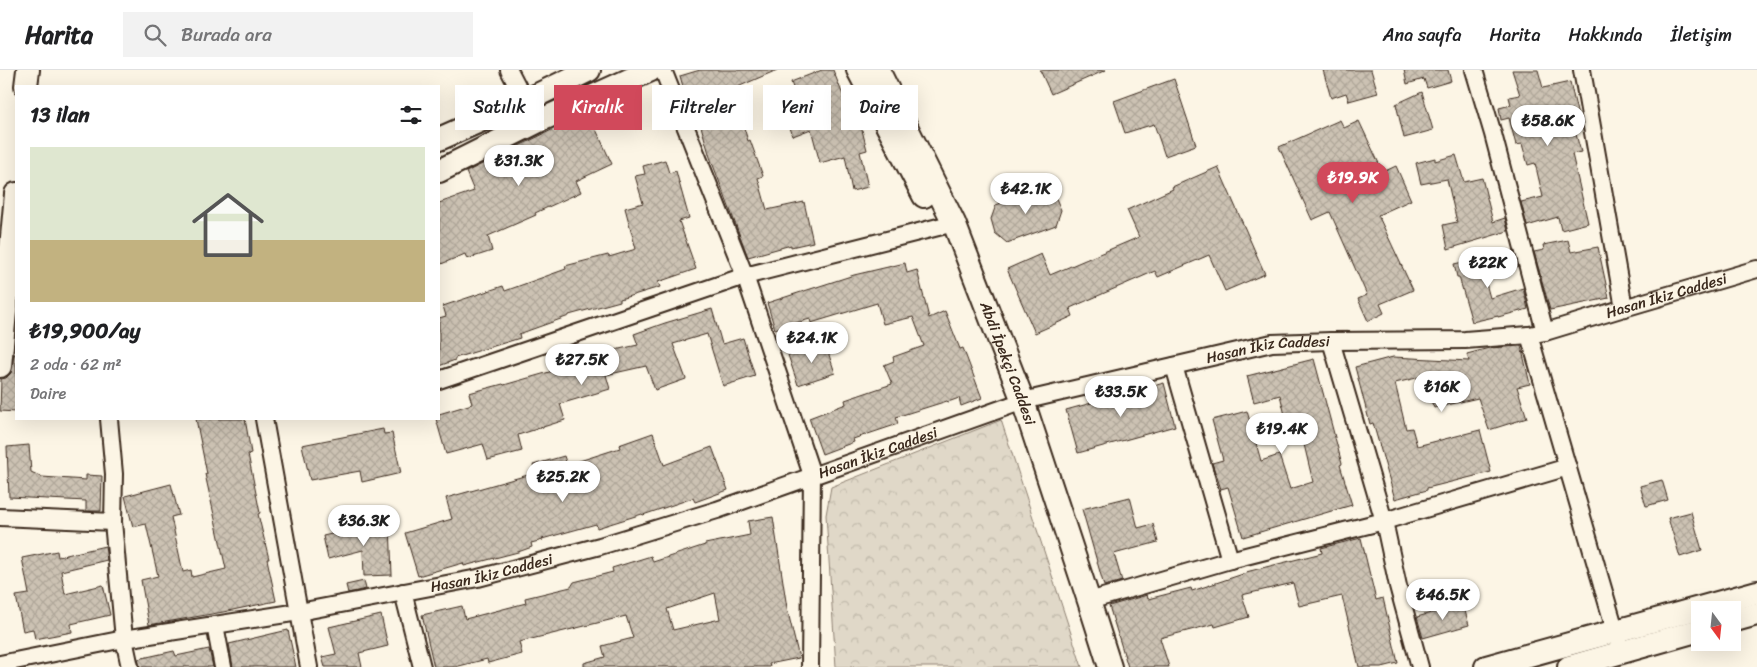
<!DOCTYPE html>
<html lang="tr">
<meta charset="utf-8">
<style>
:root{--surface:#fff;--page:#f2f2f2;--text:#202124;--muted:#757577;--line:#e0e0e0;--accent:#d1495b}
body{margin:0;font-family:Sriracha,sans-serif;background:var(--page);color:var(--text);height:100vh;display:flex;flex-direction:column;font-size:19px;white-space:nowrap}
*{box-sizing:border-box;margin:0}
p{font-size:16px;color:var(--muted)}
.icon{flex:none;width:28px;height:28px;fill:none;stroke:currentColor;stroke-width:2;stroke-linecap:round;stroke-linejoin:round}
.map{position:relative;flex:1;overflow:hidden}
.drawer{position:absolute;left:15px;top:15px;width:425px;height:335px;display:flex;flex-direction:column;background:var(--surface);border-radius:0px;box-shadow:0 5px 20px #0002}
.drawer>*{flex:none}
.hud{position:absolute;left:455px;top:15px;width:475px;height:45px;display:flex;gap:10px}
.needle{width:32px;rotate:165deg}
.buttons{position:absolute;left:1691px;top:531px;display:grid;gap:10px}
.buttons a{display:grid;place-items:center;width:50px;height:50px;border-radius:0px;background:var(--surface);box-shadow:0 5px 20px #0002;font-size:25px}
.price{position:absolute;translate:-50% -42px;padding:0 11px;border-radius:18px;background:#fff;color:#222;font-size:16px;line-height:32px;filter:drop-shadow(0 1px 2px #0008)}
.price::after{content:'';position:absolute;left:50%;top:30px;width:15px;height:11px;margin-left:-8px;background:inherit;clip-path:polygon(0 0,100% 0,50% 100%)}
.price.on{background:var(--accent);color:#fff}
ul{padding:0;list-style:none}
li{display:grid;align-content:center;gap:10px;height:265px;padding:0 15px}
li span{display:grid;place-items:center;height:155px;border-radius:0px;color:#555}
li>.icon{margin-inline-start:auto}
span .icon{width:90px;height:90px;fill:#fffc;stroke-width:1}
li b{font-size:21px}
h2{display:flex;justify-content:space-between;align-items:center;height:60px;padding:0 15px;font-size:21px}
.pill{padding:0 18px;border-radius:0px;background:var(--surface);box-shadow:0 5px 20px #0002;font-size:18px;line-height:45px}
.pill.on{background:var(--accent);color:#fff}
header{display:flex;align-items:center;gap:30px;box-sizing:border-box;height:70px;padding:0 25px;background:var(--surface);border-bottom:1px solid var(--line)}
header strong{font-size:24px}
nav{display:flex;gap:28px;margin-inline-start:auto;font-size:18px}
.search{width:350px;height:45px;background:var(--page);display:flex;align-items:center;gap:12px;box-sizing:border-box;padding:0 18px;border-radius:0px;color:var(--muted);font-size:19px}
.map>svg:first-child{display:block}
</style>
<header>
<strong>Harita</strong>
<div class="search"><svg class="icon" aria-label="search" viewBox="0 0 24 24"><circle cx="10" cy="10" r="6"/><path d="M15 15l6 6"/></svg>Burada ara</div>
<nav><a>Ana sayfa</a><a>Harita</a><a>Hakkında</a><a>İletişim</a></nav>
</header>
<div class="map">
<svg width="1757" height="597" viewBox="0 0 1757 597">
<defs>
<pattern id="park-crowns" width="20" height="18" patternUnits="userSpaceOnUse" patternTransform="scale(1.25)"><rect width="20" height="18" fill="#e0d8c8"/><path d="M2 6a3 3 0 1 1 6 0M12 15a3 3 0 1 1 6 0" fill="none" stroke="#c1baab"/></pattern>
<pattern id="building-cross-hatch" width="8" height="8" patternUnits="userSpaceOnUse" patternTransform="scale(1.25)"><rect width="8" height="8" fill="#ccc2b3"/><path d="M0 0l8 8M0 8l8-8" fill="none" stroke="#b0a79a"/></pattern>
</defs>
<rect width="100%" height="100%" fill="#fcf5e5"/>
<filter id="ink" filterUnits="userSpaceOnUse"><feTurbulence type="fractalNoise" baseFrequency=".02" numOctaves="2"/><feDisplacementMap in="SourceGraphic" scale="10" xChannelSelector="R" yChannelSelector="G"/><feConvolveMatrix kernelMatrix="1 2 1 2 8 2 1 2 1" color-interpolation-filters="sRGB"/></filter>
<g filter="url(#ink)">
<path fill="url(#park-crowns)" stroke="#8e8173" d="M1001,350L1082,597H836L826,445L831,417Z"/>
<path fill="url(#building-cross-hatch)" stroke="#3b2a1e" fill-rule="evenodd" d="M700,0H777L689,38L680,6Z
M822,0H833L856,58L861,56L867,80L860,82L868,117L852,121L845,86L820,93L811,59L793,66L786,47L801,41L791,12Z
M1040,0H1106L1051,24Z
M1323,0H1371L1378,23L1349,31L1346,23L1331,28Z
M1404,0H1448L1451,11L1427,18L1424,9L1407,14Z
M1512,0H1538L1543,18L1570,12L1581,59L1575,61L1581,82L1572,84L1588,153L1561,160L1558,147L1527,156L1521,132L1543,127L1535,93L1528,95L1522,74L1516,75L1509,48L1501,50L1499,38L1511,35L1509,27L1520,25Z
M1174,9L1196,75L1165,86L1154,54L1125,63L1114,31Z
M1422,22L1433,60L1404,68L1396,34Z
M739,41L748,71L750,70L763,106L758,108L767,140L804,132L813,172L791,177V175L748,187L710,87L700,53Z
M578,47L583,57L593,53L612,94L576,111L581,122L535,143L536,145L488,166L492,181L467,189L465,184L439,195V133L474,121L466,102Z
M1340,50L1344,58L1359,51L1383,102L1396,96L1411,130L1378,145L1413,220L1380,234L1384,243L1368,251L1358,229L1367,225L1330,142L1312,150L1279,77Z
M1456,85L1464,112L1482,108L1493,152L1505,148L1508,161L1448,179L1443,155L1457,152L1447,109L1421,114L1416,93L1435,88V91Z
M665,90L669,103L676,101L680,116L689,148L679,151L696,199L658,212L660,217L620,229V231L569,245V246L519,264L520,268L455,288V290L439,296V248L446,246L443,236L503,216L505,221L566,199L565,196L608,185L609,187L636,179L625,138L643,133L635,106L645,104L643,96Z
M1218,97L1265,204L1225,221L1209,185L1158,207L1155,201L1070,238L1073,246L1035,263L1007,199L1041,184L1050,205L1139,167L1127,140L1173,119L1172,117Z
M1041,118L1055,126L1061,140L1056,155L1007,173L995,163L991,149L996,135Z
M1568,170L1571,182L1598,177L1609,228L1550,240L1534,182L1544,180L1543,175Z
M1513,181L1516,192L1483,202L1490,228L1523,218L1528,239L1498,247V246L1472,252L1459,207H1457L1454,194Z
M905,193L907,203L917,200L929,248L945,241L960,279L963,278L982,328L961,336L959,328L948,332L947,331L896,347L898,354L853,369L854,372L822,384L809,348L846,334L845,330L892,314L884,295L894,291L893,287L924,276L913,247L883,254L877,233L811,253L810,249L775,259L767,233L854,205Z
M712,239L722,274L743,268L755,306L723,316L707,264L673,274L686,309L655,320L646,296L606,305L610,319L560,334L565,350L518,365L522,381L488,390L483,374L446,384L436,349H439V344L472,334L469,323L503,314L504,315L605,286V282L638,275L634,264L665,253Z
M825,273L835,303L798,315L788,285Z
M1521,276L1530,314L1517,317L1527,348L1489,360L1478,328L1434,338L1421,307L1395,313L1406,359L1412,358L1417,376L1480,360L1491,402L1427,418V420L1395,429L1373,353L1370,354L1355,297L1393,287L1469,291L1467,284L1489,278Z
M14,284H16V342L0,341L1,309L6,308L11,303Z
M1314,289L1337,375L1342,394L1340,395L1352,435L1243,467L1228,417L1221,419L1212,393L1223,390L1212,350L1247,341L1261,391L1279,385L1290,419L1313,412L1302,366L1291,369L1280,325L1254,332L1247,306Z
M1164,313L1175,356L1078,383L1066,340Z
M196,349H245L251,383L248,384L260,443L258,444L269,489H267L276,531L223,542L149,555L141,510L158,506L146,454L133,457L125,426L171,414L179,445L171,447L183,502L191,500L192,507L226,499L205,404H207Z
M383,359L384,364L392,363L401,403L362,412L360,401L310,410L302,375Z
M653,363L664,395L712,377L728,420L695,432L693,428L643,445L642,444L597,458L596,454L542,469L543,470L531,473L532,477L518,482L464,496L463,493L418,506L405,463L452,449L446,428L535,403L533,395L564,386L567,395L620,378L619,375Z
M29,375L31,402L42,407L86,410V405L102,406L101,441H86V431L9,427L7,377Z
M1662,410L1668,430L1646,436L1640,416Z
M1130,427L1138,458L1153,454L1158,472L1114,484L1122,511L1104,516L1082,439Z
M1691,442L1702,480L1680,487L1668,448Z
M773,447L787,538L799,588L769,594L770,597H584V593L605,587L602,576L633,568L626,546L519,572L522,584L488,593L487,589L455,597H434L422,545L462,536L465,549L526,533L525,528L571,517L574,512L613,502L612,498L651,486L653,492L705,475V474L750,465L748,451ZM715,523L720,549L673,560L667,539Z
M390,454L392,505L364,506L363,480L328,489L323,466L362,457V455Z
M1361,468L1376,530L1383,528L1398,593L1382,597H1359L1342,526L1299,536L1293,513L1242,525L1249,547L1215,557L1214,554L1160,568L1169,597H1128L1109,536L1147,525L1148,529L1191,518L1192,521L1246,503V502L1322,483L1321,478Z
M105,476L107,490L61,501L65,524L103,515L110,545L71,554L72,562L35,569L33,559L23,561L16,526L29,524L22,488L57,481L58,487Z
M364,511L366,519L348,523L346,515Z
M1463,534L1469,555L1423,568L1417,547Z
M381,545L388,576L359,583L362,597H325L322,587L336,584L329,557Z
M288,560L296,597H233L229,574Z
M209,579L213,597H140L138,589L174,581L176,586Z"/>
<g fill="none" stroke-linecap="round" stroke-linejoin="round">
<defs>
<g id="street">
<path d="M509,0L525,31"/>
<path d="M663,0L745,206L812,405L810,597"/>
<path d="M1474,0L1493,64L1545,262"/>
<path d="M1582,0L1624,238"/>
<path d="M1529,265L1618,570"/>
<path d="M1331,271L1384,451L1398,516L1420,597"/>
<path d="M1174,296L1230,490"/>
<path d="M439,310L745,206L954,153"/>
<path d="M109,349L114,404L113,452L124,569L130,597"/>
<path d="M264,349L309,597"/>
<path d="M0,447L113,452"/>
<path d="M403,522L422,597"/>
<path d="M1089,531L1230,490L1384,451L1568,397"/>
<path d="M215,555L223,597"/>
<path id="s1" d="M0,594L124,569L299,542L478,508L600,476L717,440L1023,331L1272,273L1331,271L1465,270L1529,265L1545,262L1624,238L1757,199"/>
</g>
<g id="secondary">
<path d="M858,0L924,126"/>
<path id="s2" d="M878,0L954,153L1023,331L1089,531L1110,597"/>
<path d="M26,16L28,0"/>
<path d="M439,69L525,31L589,0"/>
<path d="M439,101L541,50L651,0"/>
<path d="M0,296L16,124"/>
<path d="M1732,551L1757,544"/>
<path d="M1486,597L1757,522"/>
<path d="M1569,597L1700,560"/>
</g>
</defs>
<use href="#street" stroke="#3b2a1e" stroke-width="20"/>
<use href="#secondary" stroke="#3b2a1e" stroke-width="26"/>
<use href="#street" stroke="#fcf5e5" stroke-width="16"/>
<use href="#secondary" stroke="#fcf5e5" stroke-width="22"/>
</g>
</g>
<g text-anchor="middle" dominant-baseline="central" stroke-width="4" stroke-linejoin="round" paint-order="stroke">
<g font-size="15" fill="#3b2a1e" stroke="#fcf5e5">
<text stroke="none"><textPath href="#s1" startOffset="1715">Hasan İkiz Caddesi</textPath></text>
<text stroke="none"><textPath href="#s1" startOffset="1310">Hasan İkiz Caddesi</textPath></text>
<text stroke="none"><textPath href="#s2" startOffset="321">Abdi İpekçi Caddesi</textPath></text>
<text stroke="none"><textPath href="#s1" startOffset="905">Hasan İkiz Caddesi</textPath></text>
<text stroke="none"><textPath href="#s1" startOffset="500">Hasan İkiz Caddesi</textPath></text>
</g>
</g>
</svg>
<div class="buttons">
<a><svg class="needle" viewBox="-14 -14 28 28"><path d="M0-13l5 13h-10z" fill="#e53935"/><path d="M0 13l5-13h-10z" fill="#757577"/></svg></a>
</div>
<b class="price" style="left:1548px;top:77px">₺58.6K</b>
<b class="price" style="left:519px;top:117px">₺31.3K</b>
<b class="price on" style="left:1353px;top:134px">₺19.9K</b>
<b class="price" style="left:1026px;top:145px">₺42.1K</b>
<b class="price" style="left:1488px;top:219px">₺22K</b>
<b class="price" style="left:812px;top:294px">₺24.1K</b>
<b class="price" style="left:582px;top:316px">₺27.5K</b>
<b class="price" style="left:1442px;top:343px">₺16K</b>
<b class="price" style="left:1121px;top:348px">₺33.5K</b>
<b class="price" style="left:1282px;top:385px">₺19.4K</b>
<b class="price" style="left:563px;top:433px">₺25.2K</b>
<b class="price" style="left:364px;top:477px">₺36.3K</b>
<b class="price" style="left:1443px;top:551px">₺46.5K</b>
<div class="hud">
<a class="pill">Satılık</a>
<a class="pill on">Kiralık</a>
<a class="pill">Filtreler</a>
<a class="pill">Yeni</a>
<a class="pill">Daire</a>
</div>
<section class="drawer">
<h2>13 ilan<svg class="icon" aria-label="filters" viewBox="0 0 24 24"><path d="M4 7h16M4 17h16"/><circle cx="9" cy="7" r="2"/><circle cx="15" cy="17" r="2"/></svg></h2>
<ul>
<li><span style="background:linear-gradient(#dfe7d0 60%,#c2b280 0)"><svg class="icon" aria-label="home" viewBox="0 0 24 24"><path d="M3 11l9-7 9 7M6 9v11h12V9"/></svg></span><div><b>₺19,900/ay</b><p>2 oda · 62 m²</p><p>Daire</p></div></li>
</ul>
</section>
</div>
